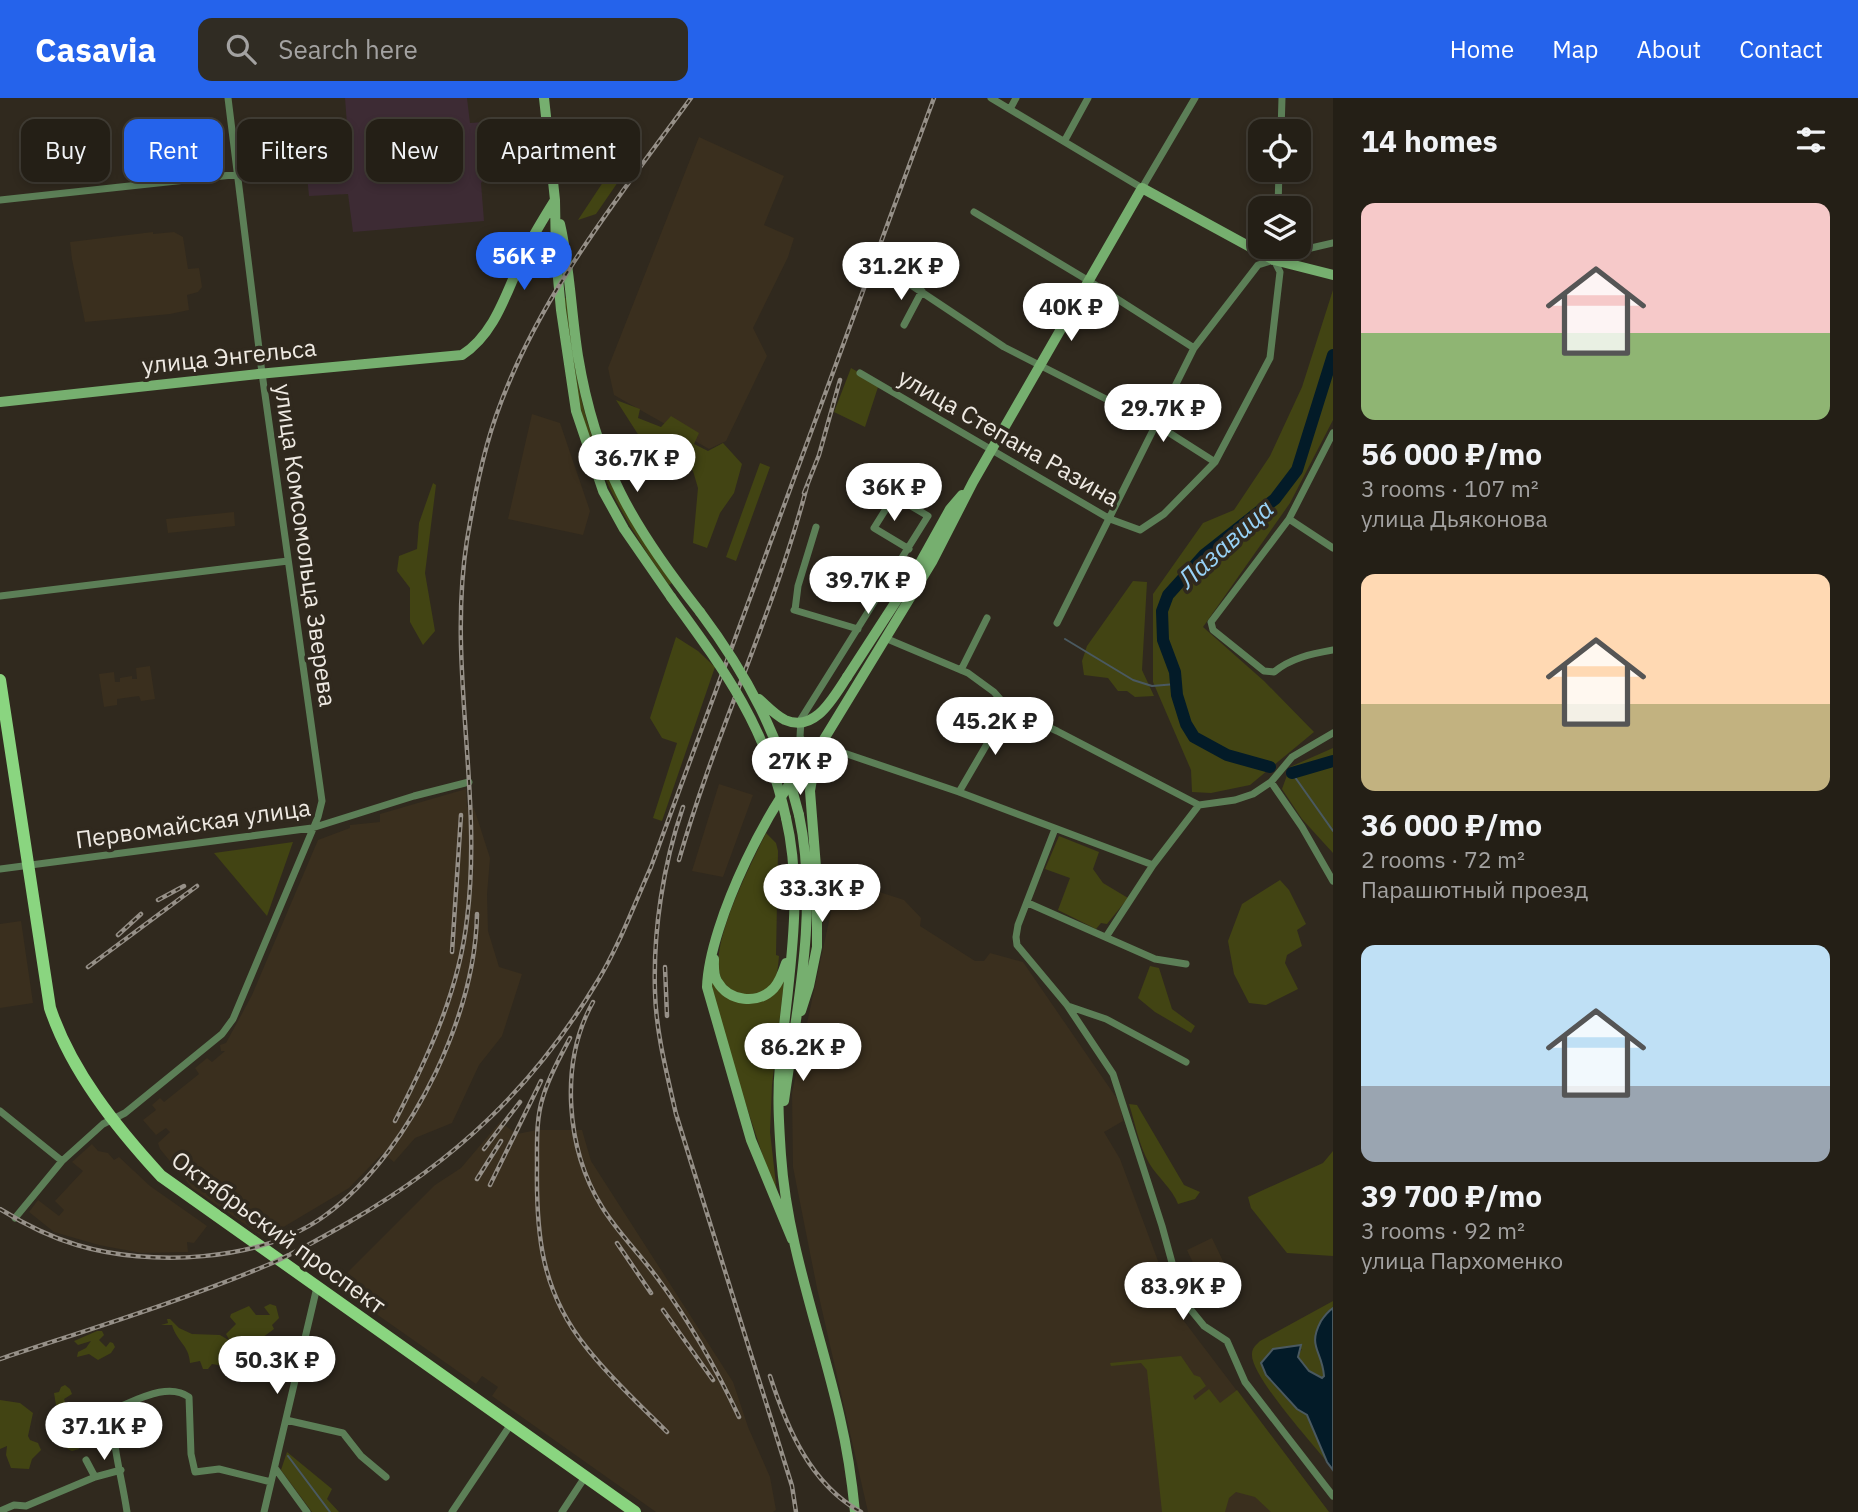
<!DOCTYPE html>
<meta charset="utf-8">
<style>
:root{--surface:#241f16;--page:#302c23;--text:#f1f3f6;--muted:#a3a2a1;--line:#413d35;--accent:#2563eb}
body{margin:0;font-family:"IBM Plex Sans",sans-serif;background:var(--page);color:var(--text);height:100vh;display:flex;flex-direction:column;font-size:26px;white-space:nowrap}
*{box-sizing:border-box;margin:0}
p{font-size:23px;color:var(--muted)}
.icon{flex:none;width:38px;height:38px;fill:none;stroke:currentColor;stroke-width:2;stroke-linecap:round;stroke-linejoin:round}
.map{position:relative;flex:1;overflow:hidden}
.side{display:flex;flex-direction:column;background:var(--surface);width:525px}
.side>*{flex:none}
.top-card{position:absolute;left:21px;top:21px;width:665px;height:63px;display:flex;gap:14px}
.tools{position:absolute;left:1248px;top:21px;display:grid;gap:14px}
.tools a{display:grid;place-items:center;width:63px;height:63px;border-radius:14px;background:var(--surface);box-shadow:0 4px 10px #0003,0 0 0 2px var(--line);font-size:35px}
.price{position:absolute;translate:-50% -60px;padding:0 16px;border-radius:24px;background:#fff;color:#222;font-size:23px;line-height:46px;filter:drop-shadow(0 2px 4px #0008)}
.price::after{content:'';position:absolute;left:50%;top:42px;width:21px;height:16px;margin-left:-10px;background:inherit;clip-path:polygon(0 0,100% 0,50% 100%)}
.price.current{background:var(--accent);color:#fff}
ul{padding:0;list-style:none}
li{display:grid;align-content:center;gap:14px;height:371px;padding:0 28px}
li span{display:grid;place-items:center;height:217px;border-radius:14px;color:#555}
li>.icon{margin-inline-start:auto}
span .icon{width:126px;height:126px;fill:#fffc;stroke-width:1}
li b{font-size:30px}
h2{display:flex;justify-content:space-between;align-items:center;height:84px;padding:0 28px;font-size:30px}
.chip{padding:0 24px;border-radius:14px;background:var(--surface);box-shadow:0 4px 10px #0003,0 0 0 2px var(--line);font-size:24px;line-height:63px}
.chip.current{background:var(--accent);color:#fff}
header{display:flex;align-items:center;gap:42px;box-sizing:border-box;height:98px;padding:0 35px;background:var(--accent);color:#fff}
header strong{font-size:33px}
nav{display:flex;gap:38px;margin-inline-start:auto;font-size:24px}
.search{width:490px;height:63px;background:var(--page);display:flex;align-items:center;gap:18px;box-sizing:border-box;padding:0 24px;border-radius:14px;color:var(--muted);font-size:26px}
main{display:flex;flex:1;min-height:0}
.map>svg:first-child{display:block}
</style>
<header>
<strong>Casavia</strong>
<div class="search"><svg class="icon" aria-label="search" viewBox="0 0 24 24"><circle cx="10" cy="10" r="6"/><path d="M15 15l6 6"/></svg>Search here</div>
<nav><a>Home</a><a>Map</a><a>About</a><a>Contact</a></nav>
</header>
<main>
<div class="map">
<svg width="1333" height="1414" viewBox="0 0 1333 1414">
<rect width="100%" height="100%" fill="#30291e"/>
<path fill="#3d2b34" d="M345,0H467L470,25L485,24L492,72L481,85L484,123L353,134L348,96L309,98L305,57L349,53Z"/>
<path fill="#3a2f1e" d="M699,39L784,78L764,127L794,140L788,159L753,230L767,258L726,343L709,351L614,297L608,270Z
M153,134V136L174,134L183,139L188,171L199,170L202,189L198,194L187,197L189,212L170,216L85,224L72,161L70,144Z
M532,316L560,325L590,413L583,437L508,421Z
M234,414L235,428L168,435L166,421Z
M150,568L155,601L141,603L139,598L117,601V607L104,609L99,576L114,574L115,584H120V580L132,578V581H137L136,570Z
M719,686L753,697L723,779L692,773Z
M466,691L467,709L474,710L490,760L487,796L488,833L499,869L522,876L502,938L479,967L452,1025L415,1040L394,1064L383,1055L349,1090L265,1140L192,1090L160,1051L158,1045L170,1034L166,1030L156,1037L143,1022L156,1012L152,1007L160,1000L164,1004L199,976L195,970L207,960L212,964L225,953H221L220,947L226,945L252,897L318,742L350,730V727L380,724V716Z
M843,782L904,802L921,820L920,828L975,863H984L990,855L1023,864L1120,1005L1123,1023L1104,1034L1120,1061L1177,1214L1329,1414H868L817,1190L793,1069L792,995L832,809Z
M21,823L33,905L0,910V826Z
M500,1024L517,1036L537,1032H582L591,1063L733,1284L748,1329L770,1379L776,1412L773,1414H656L492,1298L498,1289L482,1278L476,1286L335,1187L435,1087L461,1070Z
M92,1046L98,1053L108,1055L114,1062L119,1059L150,1088L207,1128L194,1145L187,1144L188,1154L141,1155L99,1147L54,1134L29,1114L38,1102L59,1118L64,1112L55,1103L83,1073L72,1064Z
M1212,1140L1231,1180L1224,1183L1227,1190L1206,1200L1199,1185L1191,1188L1184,1172L1194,1167L1187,1152Z"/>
<path fill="#424413" d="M633,46L640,52L596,116L578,122L613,69Z
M1333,192V322L1290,405L1203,529L1264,583L1314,634L1250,687L1211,695L1192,694L1191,672L1153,584V496L1203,425L1234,412L1270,358L1302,289Z
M564,200H567C571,230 573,261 579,291C594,364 629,425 672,485L669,487C630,432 597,377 581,311C572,275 570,237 564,200Z
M851,270L879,286L865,329L834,314Z
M616,302L640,311L638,320L661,329L671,318L699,335L694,346L708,353L723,345L742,366L734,395L720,415L707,450L693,445L698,390L693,373L667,346L641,341Z
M760,365L770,369L736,463L726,459Z
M433,385L436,387L425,475L435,533L423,547L410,524V490L397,473L399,458L417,451L419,425Z
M1133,483L1147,484L1142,572L1154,598L1135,599L1127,593H1118L1108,580L1084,577L1082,563L1087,548Z
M676,539L698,553L715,569L662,723L653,720L677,645L662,640L650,620Z
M1333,650V755L1302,721L1282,691L1290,669Z
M766,735L776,745L778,753L776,857L779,858C778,867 778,877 773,884C759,905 723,898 719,873C713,839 751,766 766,735Z
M1059,738L1099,754L1093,771L1103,785L1128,800L1107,826L1101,825L1096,831L1058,812L1070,780L1045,771Z
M293,744L267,818L214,755Z
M1280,782L1289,792L1306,826L1297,832L1302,848L1287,857L1285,865L1298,891L1266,907L1249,905L1234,876L1228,843L1242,806Z
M1150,868L1159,870L1172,911L1195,928L1191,935L1155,914L1138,900Z
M711,882L739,904L784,884L772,987L770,1034L778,1104L727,949L715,906Z
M1129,1006L1137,1007L1184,1087L1200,1094L1195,1101L1178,1106C1172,1090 1158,1080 1149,1065C1139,1048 1135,1025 1129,1006Z
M1333,1053V1158L1287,1155L1251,1110L1248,1099L1323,1065Z
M1333,1203V1210L1327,1214L1316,1251L1322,1258L1325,1278L1322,1280L1309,1273L1297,1259L1302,1251L1261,1265L1266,1278L1297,1311L1307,1317L1327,1364C1312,1345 1250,1277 1252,1256C1252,1250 1256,1247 1260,1243Z
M270,1206L276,1208L279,1220L272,1227L274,1231L224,1268L212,1266L208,1271H203L200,1263L190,1265C189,1247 177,1244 172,1227H161L168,1225L167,1221H170L179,1230L192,1236L220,1237L230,1243L226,1236L236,1226L230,1219L231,1216L249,1208L256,1217H270L264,1209Z
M97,1233H102L104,1237L99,1242L106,1249L110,1244L113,1245L115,1249L111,1255L98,1262L89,1256L77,1259L78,1254L86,1250L91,1243L78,1247L74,1243Z
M1181,1258L1194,1277L1200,1279L1206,1288L1193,1298L1195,1302L1209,1291L1220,1305L1237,1292L1329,1414H1271L1255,1399L1236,1394L1229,1400L1225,1414H1162L1147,1272L1141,1265L1111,1268L1110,1265Z
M65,1287L70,1291L72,1296L64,1301L66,1307L71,1308L72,1321L77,1317L83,1320L81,1314L86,1308H92L93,1311L94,1328L81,1342L79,1351L72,1353C62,1349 61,1341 65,1332L56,1326L59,1311L56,1307L54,1295L59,1294L61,1289Z
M0,1302L20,1305L33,1315L28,1338L30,1342L38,1345L41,1352L32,1361L29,1371L11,1370L6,1357L7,1348L0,1351Z
M287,1354L332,1391L327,1401L339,1414H312L281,1372Z"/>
<path fill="#031b28" stroke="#4a5960" stroke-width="2" d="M1333,1210V1372L1327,1364L1307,1317L1297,1311L1266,1277L1261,1265L1273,1251L1301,1247L1298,1259L1309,1273L1322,1280L1324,1278C1322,1252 1307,1249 1321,1223C1325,1217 1327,1214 1333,1210Z"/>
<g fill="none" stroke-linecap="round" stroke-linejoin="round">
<path stroke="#4a5960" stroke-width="2" d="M1065,541L1133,582L1152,588L1176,586
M1292,675L1333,733
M288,1358L330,1414"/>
<path stroke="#031b28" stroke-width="12" d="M1270,669L1227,657L1194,639L1186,626L1177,597L1175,574L1163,542L1162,513L1168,497L1204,457L1275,401L1297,372L1333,257
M1292,675L1333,663"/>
<path stroke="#5c7f57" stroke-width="7" d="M991,0L1142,90L1195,0
M1010,11L1016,0
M1281,33L1282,0
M1065,42L1088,0
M0,102L306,69
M1278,110L1279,72
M974,114L1089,183L1194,250
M1276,151L1311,150L1333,145
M899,179L1004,249L1157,327L1215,364
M904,227L922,193
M860,275L1110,421L1140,432L1164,416L1215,364L1270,260L1280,174L1274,162
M1333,335L1289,421L1211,524L1213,532L1264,573L1274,574C1291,560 1311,556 1333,552
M1289,421L1333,450
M909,451L874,430L894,398L928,418L801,621L800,639L803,643L818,651L844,655L959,694L1153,767
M0,498L288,463
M794,512L858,531
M795,512L798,488L816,429
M1057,525L1194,250L1258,167L1274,162
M885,540L968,575L994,594L1008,610L1057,633L1199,707
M961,572L987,520
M1271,684L1302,729L1333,783
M959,694L1008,610
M1055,731L1018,827L1016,839L1017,847L1067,907L1113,976L1162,1128L1182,1201L1204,1228L1227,1243L1245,1284L1333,1398
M0,771L312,730L414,698L469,684
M1028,805L1155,861L1186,866
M1106,839L1153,767L1199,707L1235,702L1253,696L1271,684L1292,659L1333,635
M1068,908L1106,921L1186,964
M0,1013L62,1063
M15,1120L62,1063L103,1026L125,1015L222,936L233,921L318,719L322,703L262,275L228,0
M286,1322L343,1335L361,1358L386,1379
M86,1362L95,1379L121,1372
M275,1370L307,1414
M0,1413L14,1407L26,1408L95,1379
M127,1414C122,1380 112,1346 111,1312C134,1304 167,1283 189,1299L191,1356L195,1374L219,1371L271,1384
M264,1414L317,1189
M452,1414L511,1326
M562,1414L585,1379"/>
<path stroke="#76af6f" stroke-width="10" d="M544,0L555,102L556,159L561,212L576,313L603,393L624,431L671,499
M560,126C570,169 571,214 578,258C596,367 633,429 700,514
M0,304L258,276L462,257C498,234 508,187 527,150C535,134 545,118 555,102
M847,579L915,474L950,411L962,397
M786,720C805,800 787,886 780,967C777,997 779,1027 781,1057C787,1147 820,1232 840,1320C847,1350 852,1383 855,1414
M714,861C714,868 713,876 717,883C729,904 758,907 774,890C780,883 783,874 786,865
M801,913L809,888L817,849V782L810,693L817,653
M784,1003C797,910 819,810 799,717
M792,1141L751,1042L707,889C709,825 772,696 818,651L932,464L973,384L1142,90L1274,162L1333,177"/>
<path stroke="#8ad580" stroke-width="12" d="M0,582L50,910C71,973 116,1029 161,1078L635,1414"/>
<defs>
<path id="rail" d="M804,395L819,357L840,282
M683,709C663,767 653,833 655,894C656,935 667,976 676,1016L792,1388L796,1414
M679,762C715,635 774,516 807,388
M158,802L184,788
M118,837L141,816
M452,854L461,717
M88,869L197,788
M665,869L667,918
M593,904C559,965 566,1051 602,1109C618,1135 640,1156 658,1181C690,1224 716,1270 739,1319
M570,940C560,959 549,978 543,999C536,1020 537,1045 537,1068C536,1136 541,1193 586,1249C610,1280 640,1307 667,1334
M395,1023C428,959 459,893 467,821C483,695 447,568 467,442C474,401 482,358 496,318C537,200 618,100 691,0
M484,1051L520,1004
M477,1081L501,1043
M490,1087L541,983
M0,1111C24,1126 50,1139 77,1147C150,1169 259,1164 323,1119C372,1084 410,1028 436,974C459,925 476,871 477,816
M617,1145L651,1195
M663,1212L713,1282
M0,1261C90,1231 182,1203 270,1166C297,1154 323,1139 349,1124C455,1063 534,989 597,884C619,848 634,807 651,769L934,0
M770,1278C787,1330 810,1386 861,1414"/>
</defs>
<use href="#rail" stroke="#969088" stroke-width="4.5"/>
<use href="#rail" stroke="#30291e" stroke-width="2" stroke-dasharray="5" stroke-linecap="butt"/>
<path stroke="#76af6f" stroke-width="10" d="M671,499C725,573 766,628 786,720
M700,514C748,578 780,639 799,717
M759,601C767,608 775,617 785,622C815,635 833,600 847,579"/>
</g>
<g text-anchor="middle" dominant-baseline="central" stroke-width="7" stroke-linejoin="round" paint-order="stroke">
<g font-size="24" fill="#eee9e2" stroke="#30291e">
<text transform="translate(229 258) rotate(-6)">улица Энгельса</text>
<text transform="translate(1009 339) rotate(30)">улица Степана Разина</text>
<text transform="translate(306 447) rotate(82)">улица Комсомольца Зверева</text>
<text transform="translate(193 725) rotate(-8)">Первомайская улица</text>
<text transform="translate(279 1134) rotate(36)">Октябрьский проспект</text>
</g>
<g font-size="26" font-style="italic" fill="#98d2f7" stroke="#30291e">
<text transform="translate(1225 445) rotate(-42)">Лазавица</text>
</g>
</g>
</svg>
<div class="tools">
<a><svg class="icon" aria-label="locate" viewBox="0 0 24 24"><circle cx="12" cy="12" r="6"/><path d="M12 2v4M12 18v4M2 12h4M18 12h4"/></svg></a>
<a><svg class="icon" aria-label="layers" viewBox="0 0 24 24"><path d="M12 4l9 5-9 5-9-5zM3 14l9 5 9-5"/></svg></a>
</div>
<b class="price current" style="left:524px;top:194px">56K ₽</b>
<b class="price" style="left:901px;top:204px">31.2K ₽</b>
<b class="price" style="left:1071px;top:245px">40K ₽</b>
<b class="price" style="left:1163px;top:346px">29.7K ₽</b>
<b class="price" style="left:637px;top:396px">36.7K ₽</b>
<b class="price" style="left:894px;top:425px">36K ₽</b>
<b class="price" style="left:868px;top:518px">39.7K ₽</b>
<b class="price" style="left:995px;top:659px">45.2K ₽</b>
<b class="price" style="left:800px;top:699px">27K ₽</b>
<b class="price" style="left:822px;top:826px">33.3K ₽</b>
<b class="price" style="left:803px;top:985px">86.2K ₽</b>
<b class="price" style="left:1183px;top:1224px">83.9K ₽</b>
<b class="price" style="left:277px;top:1298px">50.3K ₽</b>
<b class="price" style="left:104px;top:1364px">37.1K ₽</b>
<div class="top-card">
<a class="chip">Buy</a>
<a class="chip current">Rent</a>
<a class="chip">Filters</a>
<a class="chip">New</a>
<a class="chip">Apartment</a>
</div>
</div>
<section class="side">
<h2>14 homes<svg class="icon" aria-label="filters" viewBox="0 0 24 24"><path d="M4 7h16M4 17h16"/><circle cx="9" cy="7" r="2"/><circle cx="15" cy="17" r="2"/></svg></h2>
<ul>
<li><span style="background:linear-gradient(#f6c9c9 60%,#8fb573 0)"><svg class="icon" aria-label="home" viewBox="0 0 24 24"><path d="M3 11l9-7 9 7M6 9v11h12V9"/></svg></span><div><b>56 000 ₽/mo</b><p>3 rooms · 107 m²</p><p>улица Дьяконова</p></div></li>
<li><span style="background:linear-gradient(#ffd9b3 60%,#c2b280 0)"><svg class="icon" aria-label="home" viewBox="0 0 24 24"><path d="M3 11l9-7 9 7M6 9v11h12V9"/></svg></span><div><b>36 000 ₽/mo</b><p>2 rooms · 72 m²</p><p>Парашютный проезд</p></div></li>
<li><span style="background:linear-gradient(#bfe0f5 65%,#9aa5b1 0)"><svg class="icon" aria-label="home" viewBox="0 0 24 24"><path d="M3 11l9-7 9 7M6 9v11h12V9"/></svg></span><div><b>39 700 ₽/mo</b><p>3 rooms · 92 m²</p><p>улица Пархоменко</p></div></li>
</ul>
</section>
</main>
